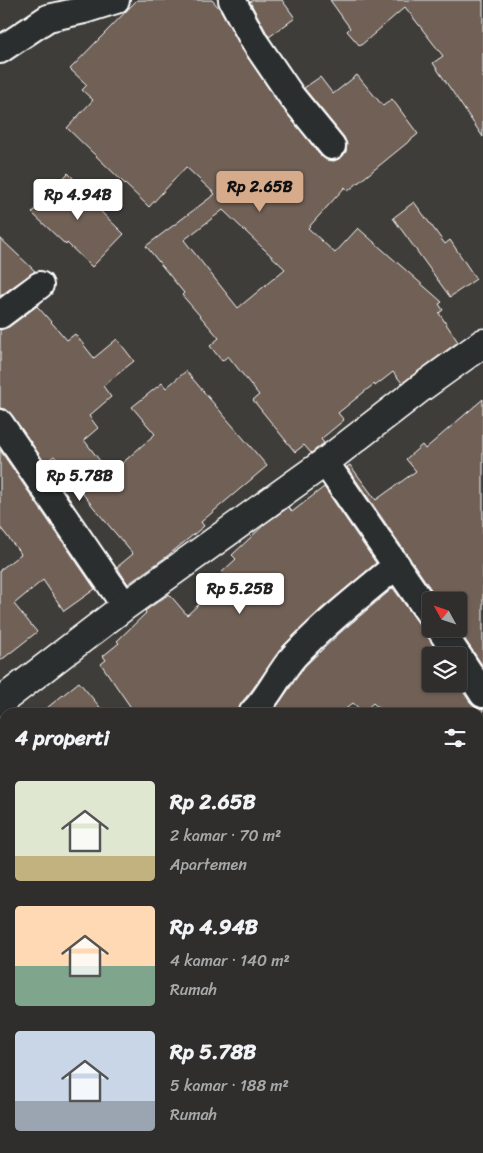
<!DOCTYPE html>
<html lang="id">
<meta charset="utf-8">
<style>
:root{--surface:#2f2e2c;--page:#373634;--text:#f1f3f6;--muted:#a7a8a9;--line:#4a4a48;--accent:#d6ab8b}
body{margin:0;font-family:Sriracha,sans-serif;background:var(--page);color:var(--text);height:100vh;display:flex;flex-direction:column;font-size:19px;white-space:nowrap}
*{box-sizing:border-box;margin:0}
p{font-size:16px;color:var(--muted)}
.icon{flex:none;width:28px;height:28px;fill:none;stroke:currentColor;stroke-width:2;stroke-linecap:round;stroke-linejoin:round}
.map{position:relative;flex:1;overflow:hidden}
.drawer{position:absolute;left:0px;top:708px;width:484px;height:446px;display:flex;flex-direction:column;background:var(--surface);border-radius:15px 15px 0 0;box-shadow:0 1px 4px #0004,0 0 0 1px var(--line)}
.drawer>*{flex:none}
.needle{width:32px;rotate:310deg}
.buttons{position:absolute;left:422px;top:592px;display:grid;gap:10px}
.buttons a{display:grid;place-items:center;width:45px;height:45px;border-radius:5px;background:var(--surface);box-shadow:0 1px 4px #0004,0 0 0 1px var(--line);font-size:25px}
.price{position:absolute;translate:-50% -42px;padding:0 11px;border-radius:5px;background:#fff;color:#222;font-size:16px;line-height:32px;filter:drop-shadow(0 1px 2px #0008)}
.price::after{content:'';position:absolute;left:50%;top:30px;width:15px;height:11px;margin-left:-8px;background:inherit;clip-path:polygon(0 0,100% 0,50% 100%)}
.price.current{background:var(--accent);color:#111}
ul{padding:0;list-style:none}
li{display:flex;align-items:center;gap:15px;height:125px;padding:0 15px}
li span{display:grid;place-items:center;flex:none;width:140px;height:100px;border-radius:5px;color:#555}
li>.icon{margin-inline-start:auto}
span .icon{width:60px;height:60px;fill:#fffc;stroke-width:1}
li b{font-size:21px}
h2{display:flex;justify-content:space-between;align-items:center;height:60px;padding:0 15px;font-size:21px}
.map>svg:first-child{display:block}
</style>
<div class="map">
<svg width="483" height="1153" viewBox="0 0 483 1153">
<rect width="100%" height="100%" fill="#3f3d3a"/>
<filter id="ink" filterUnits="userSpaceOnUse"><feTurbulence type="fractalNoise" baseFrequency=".02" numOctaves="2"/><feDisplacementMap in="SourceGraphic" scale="10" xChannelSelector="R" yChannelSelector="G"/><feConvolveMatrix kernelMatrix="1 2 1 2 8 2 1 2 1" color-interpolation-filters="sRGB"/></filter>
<g filter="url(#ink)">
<path fill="#6f6156" stroke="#fff" fill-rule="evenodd" d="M137,0H212L220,9L242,49L280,105L320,155L326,160L334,161L341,158L346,152L347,144L344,137L304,88L320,77L333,94L357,75L383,106L392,99L418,134L348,191L345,187L308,228L335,253L358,228L442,302L439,304L443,310L439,313L458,342L402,383L393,372L375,386L374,384L338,413L344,420L321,439L324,443L311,453L304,445L295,452L253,400L259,395L228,356L222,361L210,346L219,338L182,295L184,293L146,246L215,194L186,167L149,207L67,128L93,100L82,90L87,85L70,69ZM223,210L285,269L238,308L184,240Z
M253,0H282L295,18L269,37L250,2Z
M330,0H483V137L433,63L443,56L405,7L360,46L347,31L350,28Z
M68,173L96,201L93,204L124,234L92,267L67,243L66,245L32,213Z
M414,202L445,244L450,240L476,279L450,297L393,218Z
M0,238L35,271L0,296Z
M37,306L67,340L75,334L94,358L117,339L134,361L103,386L111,397L89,416L98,428L84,440L110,474L155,434L132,407L162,383L166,388L186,371L267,466L201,522L204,526L166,557L128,584L117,567L133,554L100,515L78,488L80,487L54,456L45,463L12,415L7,410L0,408V330L9,327Z
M483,399V666L458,629L459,601H439L347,467L350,465L376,500L416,471L406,459L422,445L425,449Z
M0,450L95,589L64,611L43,580L14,604L37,632L0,661V570L21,554L0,527Z
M324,487L376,563L321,609L283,646L252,690L242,702L239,708L238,712H134L101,664L106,660L103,656L119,643L117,641L146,613L145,611L169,594L187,615L227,579L221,573L236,559L232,555L266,523L289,507L292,512Z
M393,588L419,624L425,630L428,637L440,656H431V684H458L470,702L476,707L483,709V712H383L373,703L363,712L353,703L342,712H273L305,666L341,632Z
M79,682L104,712H42Z"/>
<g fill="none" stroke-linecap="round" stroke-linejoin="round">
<defs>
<path id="minor" d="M232,0L254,41L292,97L332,146
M0,50L48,18L84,10L116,0
M0,315L40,285
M0,423L125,606
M325,462L431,616
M440,629L458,656
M459,657L483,694
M253,712C270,696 278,674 294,656C325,623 362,594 397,565
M479,811L483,816
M0,1030L5,1025
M99,1153L104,1149
M479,1153L483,1150"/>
<path id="tertiary" d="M0,702L125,606L325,462L422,387L483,343"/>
</defs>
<use href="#minor" stroke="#fff" stroke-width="30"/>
<use href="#tertiary" stroke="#fff" stroke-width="31"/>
<use href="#minor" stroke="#2a2d2e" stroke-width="26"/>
<use href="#tertiary" stroke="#2a2d2e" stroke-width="28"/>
</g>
</g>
</svg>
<div class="buttons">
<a><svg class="needle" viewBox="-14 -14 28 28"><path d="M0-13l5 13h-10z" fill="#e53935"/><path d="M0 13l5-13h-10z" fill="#a7a8a9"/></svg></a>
<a><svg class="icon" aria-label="layers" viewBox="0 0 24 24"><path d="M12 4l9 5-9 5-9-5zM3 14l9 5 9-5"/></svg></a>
</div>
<b class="price current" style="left:260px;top:213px">Rp 2.65B</b>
<b class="price" style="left:78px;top:221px">Rp 4.94B</b>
<b class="price" style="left:80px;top:502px">Rp 5.78B</b>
<b class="price" style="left:240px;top:615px">Rp 5.25B</b>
<section class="drawer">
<h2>4 properti<svg class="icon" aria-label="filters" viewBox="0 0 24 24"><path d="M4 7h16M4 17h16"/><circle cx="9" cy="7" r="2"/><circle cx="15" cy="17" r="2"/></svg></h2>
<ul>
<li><span style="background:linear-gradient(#dfe7d0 75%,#c2b280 0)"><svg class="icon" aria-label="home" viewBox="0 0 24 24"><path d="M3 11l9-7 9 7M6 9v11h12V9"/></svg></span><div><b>Rp 2.65B</b><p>2 kamar · 70 m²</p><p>Apartemen</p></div></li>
<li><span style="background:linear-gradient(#ffd9b3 60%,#7fa58c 0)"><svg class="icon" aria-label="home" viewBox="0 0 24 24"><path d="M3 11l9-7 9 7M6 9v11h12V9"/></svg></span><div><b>Rp 4.94B</b><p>4 kamar · 140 m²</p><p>Rumah</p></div></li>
<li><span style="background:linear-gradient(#c9d6e8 70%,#9aa5b1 0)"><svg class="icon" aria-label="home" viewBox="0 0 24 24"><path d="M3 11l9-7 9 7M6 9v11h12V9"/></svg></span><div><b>Rp 5.78B</b><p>5 kamar · 188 m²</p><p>Rumah</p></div></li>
</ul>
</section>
</div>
